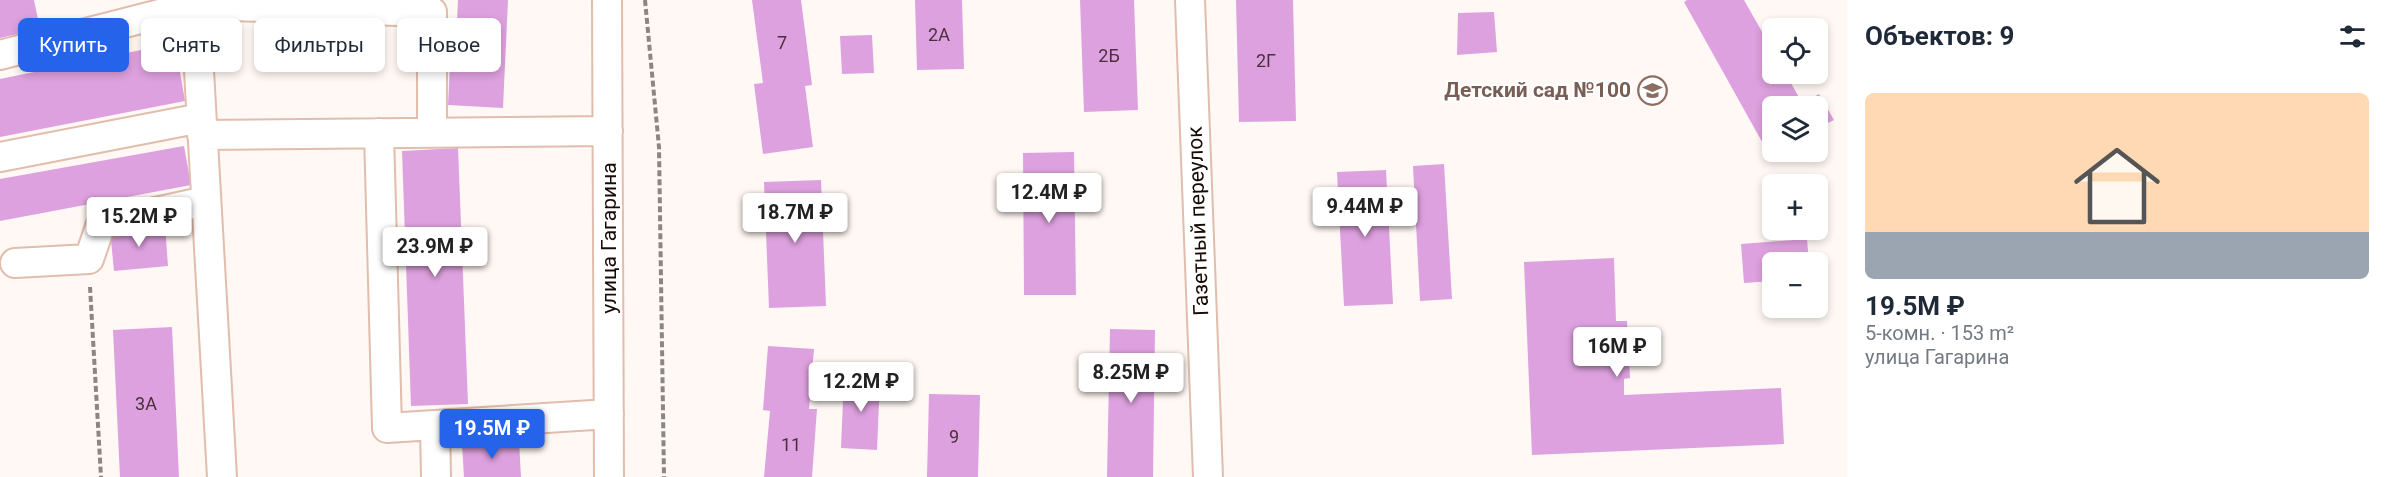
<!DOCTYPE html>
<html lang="ru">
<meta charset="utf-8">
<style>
:root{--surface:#fff;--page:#f2f2f3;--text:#1f2937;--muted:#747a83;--accent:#2563eb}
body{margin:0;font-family:Roboto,sans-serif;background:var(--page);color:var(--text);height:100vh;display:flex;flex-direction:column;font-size:22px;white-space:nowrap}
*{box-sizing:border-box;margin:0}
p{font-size:20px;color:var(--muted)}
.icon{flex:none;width:33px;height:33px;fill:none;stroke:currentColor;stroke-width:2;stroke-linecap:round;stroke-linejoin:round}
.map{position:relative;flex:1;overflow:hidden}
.drawer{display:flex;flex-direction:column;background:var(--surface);width:540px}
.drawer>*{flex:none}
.top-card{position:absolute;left:18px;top:18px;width:570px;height:54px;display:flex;gap:12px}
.controls{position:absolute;left:1762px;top:18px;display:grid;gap:12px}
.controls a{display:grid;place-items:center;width:66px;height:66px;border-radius:9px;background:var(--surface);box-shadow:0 3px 9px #0003;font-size:30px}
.price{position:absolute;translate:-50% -51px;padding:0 14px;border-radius:6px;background:#fff;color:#222;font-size:20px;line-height:39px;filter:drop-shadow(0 2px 3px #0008)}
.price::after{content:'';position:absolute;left:50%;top:36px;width:18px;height:14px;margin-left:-9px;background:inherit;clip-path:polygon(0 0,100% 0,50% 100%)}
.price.active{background:var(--accent);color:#fff}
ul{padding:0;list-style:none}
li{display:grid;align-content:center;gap:12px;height:318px;padding:0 18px}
li span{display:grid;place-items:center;height:186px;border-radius:9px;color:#555}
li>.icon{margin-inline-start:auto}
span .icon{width:108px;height:108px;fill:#fffc;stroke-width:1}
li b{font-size:26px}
h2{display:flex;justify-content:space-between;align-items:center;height:72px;padding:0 18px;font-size:26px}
.tag{padding:0 21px;border-radius:9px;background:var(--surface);box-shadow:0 3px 9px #0003;font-size:21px;line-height:54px}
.tag.active{background:var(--accent);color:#fff}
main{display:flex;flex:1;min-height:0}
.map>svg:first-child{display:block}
</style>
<main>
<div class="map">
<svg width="1847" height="477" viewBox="0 0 1847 477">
<rect width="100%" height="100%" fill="#fff8f4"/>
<path fill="#dea1df" d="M0,0H34L40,29L0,38Z
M458,0H508L503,108L448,105L450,63L455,64Z
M752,0H801L812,85L805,86L813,147L763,154L754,84L763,83Z
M915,0H962L964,69L917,70Z
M1080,0H1134L1138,110L1084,112Z
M1236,0H1293L1296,121L1239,122Z
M1687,0H1744L1773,51V74H1786L1802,103L1819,94L1834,120L1818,128V106H1773V145L1766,149L1684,2Z
M1494,12L1497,52L1457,55L1458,13Z
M872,35L874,73L842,74L840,36Z
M175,43L185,101L0,137V79Z
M184,146L191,185L0,221V179Z
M458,148L468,404L411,406L402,151Z
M1074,152L1076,295H1024L1023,153Z
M1444,164L1452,299L1420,301L1413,166Z
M1386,170L1393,304L1344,306L1337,172Z
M821,180L826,306L769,308L764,182Z
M165,225L168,266L114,271L110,230Z
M1807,239L1809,262H1773V281L1744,283L1741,244Z
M1614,258L1616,321H1627L1630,378L1624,379V395L1781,388L1784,444L1532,455L1524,262Z
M172,327L179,477H120L113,330Z
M1110,329L1155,330L1153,477H1107Z
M768,346L814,349L809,409H817L812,477H764L770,411L763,410Z
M844,376L880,378L877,450L841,448Z
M929,394L980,395L978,477H927Z
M519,441L521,477H464L462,444Z"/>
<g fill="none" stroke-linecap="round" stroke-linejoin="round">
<defs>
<path id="minor" d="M195,0L222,477
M607,0L609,477
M1190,0L1208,477
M0,55L195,5L432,12V132
M379,133L387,428L609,414
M202,135L608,131
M0,157L201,118
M15,263L89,259L101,224L206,201
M435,425L436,477"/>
</defs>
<use href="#minor" stroke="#e0bdac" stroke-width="32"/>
<path stroke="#8e8580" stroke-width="4" stroke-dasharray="6 3" stroke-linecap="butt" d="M645,0L659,147L664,477
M90,287L101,477"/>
<use href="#minor" stroke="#fff" stroke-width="28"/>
</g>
<defs>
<symbol id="school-ring" viewBox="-11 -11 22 22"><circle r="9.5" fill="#fff" stroke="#8d6e63" stroke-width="1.5"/><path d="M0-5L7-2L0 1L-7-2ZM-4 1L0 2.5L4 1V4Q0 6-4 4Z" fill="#8d6e63"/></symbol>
</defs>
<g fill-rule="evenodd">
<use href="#school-ring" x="1636" y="74" width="33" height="33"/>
</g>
<g text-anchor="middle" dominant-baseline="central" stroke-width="4.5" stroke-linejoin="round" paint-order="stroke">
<g font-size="18" fill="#49303c">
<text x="939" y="34">2А</text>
<text x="782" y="42">7</text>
<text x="1109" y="55">2Б</text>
<text x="1266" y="60">2Г</text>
<text x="146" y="403">3А</text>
<text x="954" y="436">9</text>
<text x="791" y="444">11</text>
</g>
<g font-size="21" font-weight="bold" fill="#785e54" stroke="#fff" text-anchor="end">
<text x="1631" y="90">Детский сад №100</text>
</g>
<g font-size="21" fill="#170b06" stroke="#fff">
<text transform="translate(1198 221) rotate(-92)">Газетный переулок</text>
<text transform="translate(609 238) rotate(-90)">улица Гагарина</text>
</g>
</g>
</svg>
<div class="controls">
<a><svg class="icon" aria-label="locate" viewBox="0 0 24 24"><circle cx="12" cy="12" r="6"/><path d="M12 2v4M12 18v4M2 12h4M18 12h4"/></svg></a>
<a><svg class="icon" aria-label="layers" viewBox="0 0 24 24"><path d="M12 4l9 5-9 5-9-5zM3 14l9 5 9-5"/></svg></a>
<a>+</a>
<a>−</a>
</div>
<b class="price" style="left:1049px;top:224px">12.4M ₽</b>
<b class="price" style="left:1365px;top:238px">9.44M ₽</b>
<b class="price" style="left:795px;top:244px">18.7M ₽</b>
<b class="price" style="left:139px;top:248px">15.2M ₽</b>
<b class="price" style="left:435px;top:278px">23.9M ₽</b>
<b class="price" style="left:1617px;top:378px">16M ₽</b>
<b class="price" style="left:1131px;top:404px">8.25M ₽</b>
<b class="price" style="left:861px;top:413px">12.2M ₽</b>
<b class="price active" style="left:492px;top:460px">19.5M ₽</b>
<div class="top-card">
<a class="tag active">Купить</a>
<a class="tag">Снять</a>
<a class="tag">Фильтры</a>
<a class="tag">Новое</a>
</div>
</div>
<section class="drawer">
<h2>Объектов: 9<svg class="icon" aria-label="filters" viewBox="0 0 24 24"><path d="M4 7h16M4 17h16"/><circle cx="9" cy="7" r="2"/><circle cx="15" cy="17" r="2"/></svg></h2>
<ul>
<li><span style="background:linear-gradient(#ffd9b3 75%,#9aa5b1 0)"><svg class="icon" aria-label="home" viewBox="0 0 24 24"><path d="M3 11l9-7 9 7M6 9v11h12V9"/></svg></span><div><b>19.5M ₽</b><p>5-комн. · 153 m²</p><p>улица Гагарина</p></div></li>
</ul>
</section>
</main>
